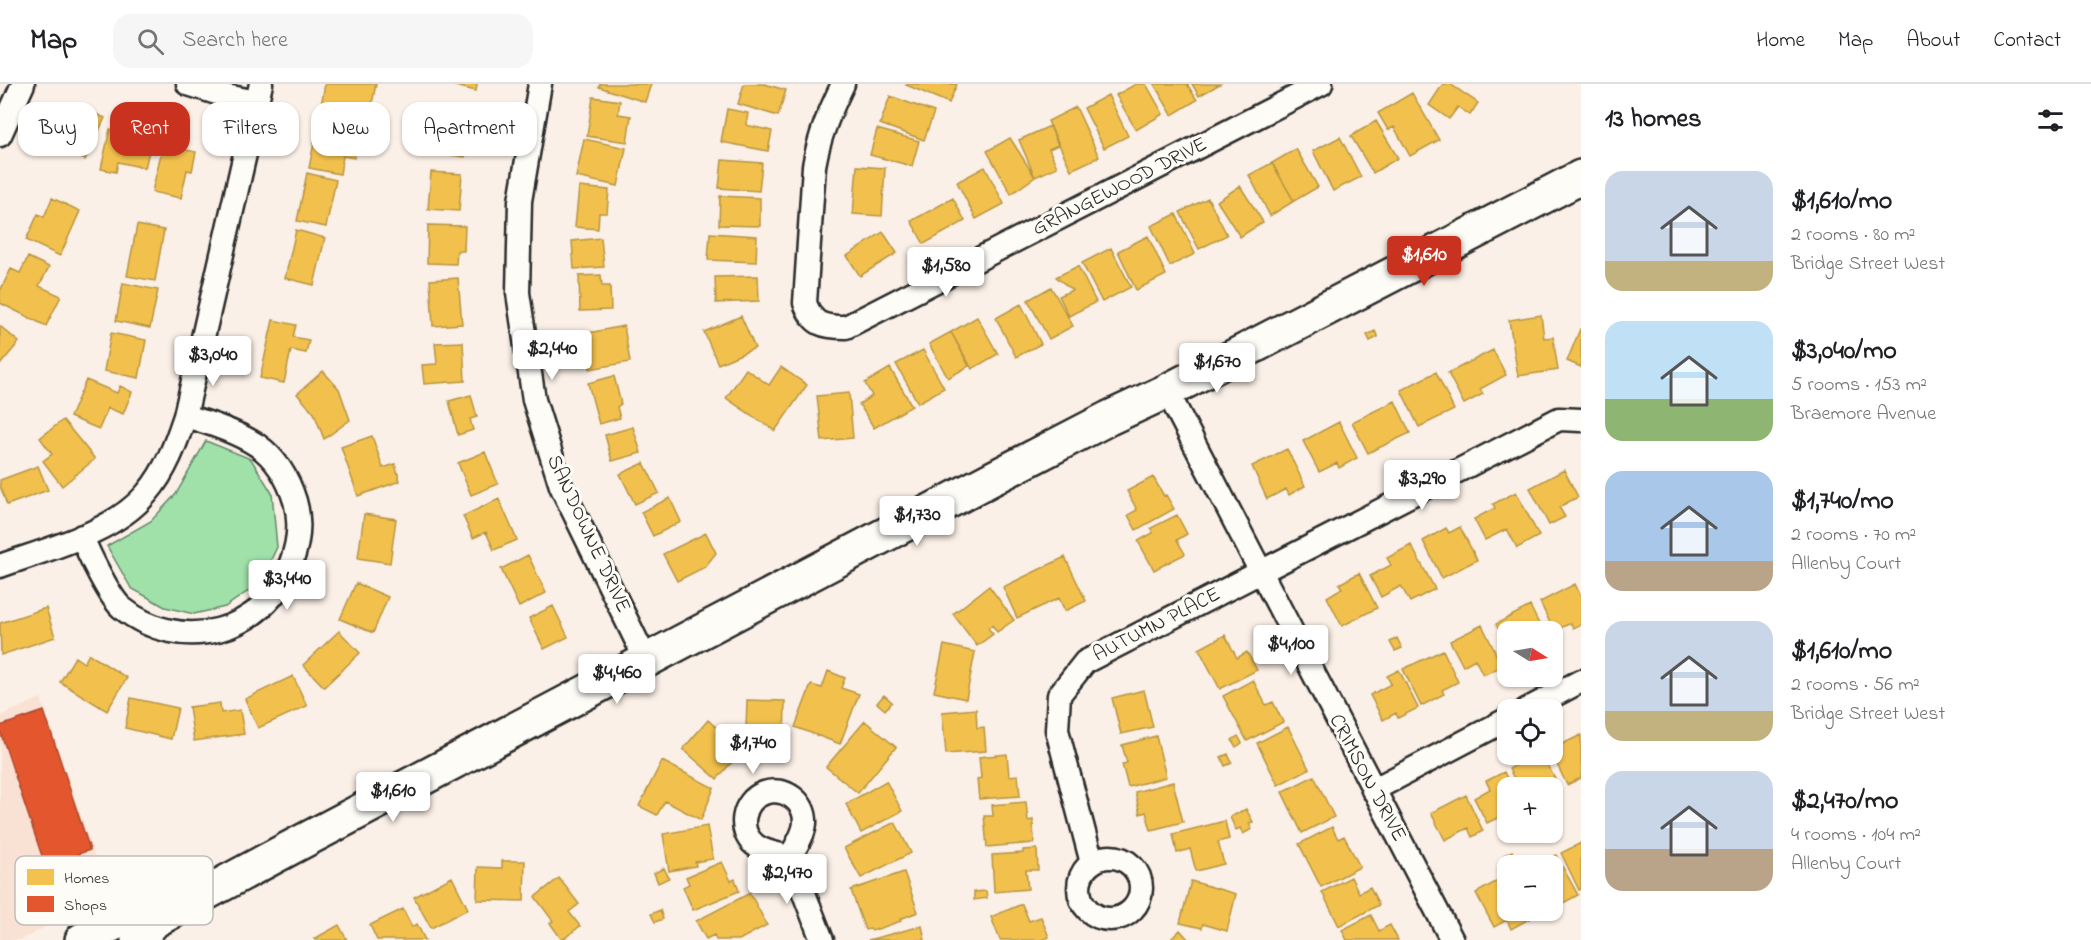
<!DOCTYPE html>
<meta charset="utf-8">
<style>
:root{--surface:#fff;--page:#f6f6f6;--text:#202124;--muted:#757577;--line:#e0e0e0;--accent:#c8321e}
body{margin:0;font-family:"Indie Flower",sans-serif;background:var(--page);color:var(--text);height:100vh;display:flex;flex-direction:column;font-size:22px;white-space:nowrap}
*{box-sizing:border-box;margin:0}
p{font-size:20px;color:var(--muted)}
.icon{flex:none;width:33px;height:33px;fill:none;stroke:currentColor;stroke-width:2;stroke-linecap:round;stroke-linejoin:round}
.map{position:relative;flex:1;overflow:hidden}
.side{display:flex;flex-direction:column;background:var(--surface);width:510px}
.side>*{flex:none}
.hud{position:absolute;left:18px;top:18px;width:570px;height:54px;display:flex;gap:12px}
.needle{width:39px;rotate:101deg}
.controls{position:absolute;left:1497px;top:537px;display:grid;gap:12px}
.controls a{display:grid;place-items:center;width:66px;height:66px;border-radius:12px;background:var(--surface);box-shadow:0 2px 4px #0004;font-size:30px}
.price{position:absolute;translate:-50% -51px;padding:0 14px;border-radius:6px;background:#fff;color:#222;font-size:20px;line-height:39px;filter:drop-shadow(0 2px 3px #0008)}
.price::after{content:'';position:absolute;left:50%;top:36px;width:18px;height:14px;margin-left:-9px;background:inherit;clip-path:polygon(0 0,100% 0,50% 100%)}
.price.current{background:var(--accent);color:#fff}
ul{padding:0;list-style:none}
li{display:flex;align-items:center;gap:18px;height:150px;padding:0 24px}
li span{display:grid;place-items:center;flex:none;width:168px;height:120px;border-radius:18px;color:#555}
li>.icon{margin-inline-start:auto}
span .icon{width:72px;height:72px;fill:#fffc;stroke-width:1}
li b{font-size:26px}
h2{display:flex;justify-content:space-between;align-items:center;height:72px;padding:0 24px;font-size:26px}
.pill{padding:0 21px;border-radius:18px;background:var(--surface);box-shadow:0 2px 4px #0004;font-size:21px;line-height:54px}
.pill.current{background:var(--accent);color:#fff}
header{display:flex;align-items:center;gap:36px;box-sizing:border-box;height:84px;padding:0 30px;background:var(--surface);border-bottom:2px solid var(--line)}
header strong{font-size:28px}
nav{display:flex;gap:33px;margin-inline-start:auto;font-size:21px}
.search{width:420px;height:54px;background:var(--page);display:flex;align-items:center;gap:15px;box-sizing:border-box;padding:0 21px;border-radius:18px;color:var(--muted);font-size:22px}
main{display:flex;flex:1;min-height:0}
.map>svg:first-child{display:block}
</style>
<header>
<strong>Map</strong>
<div class="search"><svg class="icon" aria-label="search" viewBox="0 0 24 24"><circle cx="10" cy="10" r="6"/><path d="M15 15l6 6"/></svg>Search here</div>
<nav><a>Home</a><a>Map</a><a>About</a><a>Contact</a></nav>
</header>
<main>
<div class="map">
<svg width="1581" height="856" viewBox="0 0 1581 856">
<rect width="100%" height="100%" fill="#fbf0e7"/>
<filter id="ink" filterUnits="userSpaceOnUse"><feTurbulence type="fractalNoise" baseFrequency=".0167" numOctaves="2"/><feDisplacementMap in="SourceGraphic" scale="12" xChannelSelector="R" yChannelSelector="G"/><feConvolveMatrix kernelMatrix="1 2 1 2 8 2 1 2 1" color-interpolation-filters="sRGB"/></filter>
<g filter="url(#ink)">
<path fill="#f9e1d4" d="M41,614L108,811L20,856H0V632Z"/>
<path fill="#a0e1aa" stroke="#66866a" stroke-width="1.5" d="M206,357L251,375L272,409L277,463L260,499L225,523L194,530L165,523L131,504L107,462L151,437L176,410Z"/>
<path fill="#f2c14e" stroke="#b69444" stroke-width="1.5" d="M325,0H376L371,25L349,21L346,33L320,27Z
M447,0H477L476,7Z
M600,0H651L645,18L599,3Z
M744,0H764L786,6L778,32L738,20Z
M907,0H957L949,19L906,1Z
M1136,0H1146L1163,30L1136,46L1116,11Z
M1154,0H1187L1197,16L1172,31Z
M1192,0H1220L1199,12Z
M1443,0H1450L1478,19L1470,31L1458,23L1449,35L1429,21Z
M1412,9L1439,56L1410,72L1394,43L1388,46L1378,29Z
M1108,11L1128,52L1104,64L1084,24Z
M890,12L934,28L924,56L880,40Z
M593,13L620,17L618,30L631,32L627,58L587,52Z
M1076,23L1099,73L1071,86L1048,37Z
M727,25L748,29L746,41L772,47L768,67L721,58Z
M89,27L105,34L85,76L54,61L64,40L80,47Z
M441,27L471,31L465,73L436,69Z
M1376,37L1398,74L1373,89L1351,52Z
M318,38L360,46L354,74L343,72L340,90L309,84Z
M1050,42L1058,61L1049,65L1057,83L1035,93L1019,56Z
M110,45L152,54L145,84L118,78L116,88L101,85Z
M877,45L919,57L912,82L870,71Z
M1340,53L1361,93L1333,107L1313,67Z
M1010,54L1035,93L1011,110L987,67Z
M584,55L626,64L618,102L576,93Z
M163,61L196,68L192,87L187,86L181,114L152,108Z
M1296,65L1318,103L1294,117L1272,79Z
M722,76L762,79L759,107L719,104Z
M1272,79L1294,117L1270,132L1249,91Z
M857,82L885,84L882,132L853,130Z
M985,83L1004,120L976,135L957,98Z
M431,88L462,90L459,127L428,125Z
M307,89L336,96L326,143L297,137Z
M1240,102L1263,138L1240,153L1217,117Z
M579,103L609,106L607,129H599L598,145L575,143Z
M720,112L760,114V142L719,141Z
M52,114L80,127L60,172L26,156L38,130L44,133Z
M953,114L965,137L924,160L911,137Z
M1208,114L1227,151L1199,165L1180,128Z
M1176,130L1195,170L1170,182L1151,142Z
M137,141L164,146L155,197L127,192Z
M428,141L465,142L464,167H457L456,180L427,179Z
M296,146L325,154L314,201L285,194Z
M883,148L897,169L860,192L847,172Z
M710,149L757,152L756,178L708,176Z
M1148,152L1166,191L1136,206L1118,167Z
M601,154L604,183L574,185L572,157Z
M1111,164L1131,203L1102,218L1082,179Z
M28,173L49,183L39,202L61,212L46,242L0,219V207L11,185L20,189Z
M1078,182L1096,218L1069,232L1059,212L1072,206L1056,193Z
M601,191L602,202H610L611,226L580,227L579,192Z
M758,192L759,217L716,219L715,193Z
M458,194L462,240L433,242L430,196Z
M123,199L158,206L150,244L116,237Z
M1051,203L1073,242L1049,255L1028,216Z
M1021,220L1041,260L1016,273L996,234Z
M1541,231L1544,254L1553,253L1558,286L1518,292L1509,236Z
M741,232L755,264L718,280L704,248Z
M977,233L998,270L972,285L951,248Z
M273,236L296,241L293,253L309,256L306,269L291,266L284,299L260,294Z
M0,242L19,258L0,281Z
M624,242L630,278L590,285L583,250Z
M1580,245H1581V283L1567,277Z
M1375,247L1378,253L1370,257L1367,251Z
M951,248L969,282L948,294L929,260Z
M111,249L146,256L139,294L104,287Z
M463,258L465,297L424,300L422,281L437,280L435,259Z
M923,266L944,304L918,319L896,280Z
M1493,266L1506,291L1480,305L1483,310L1464,320L1448,289Z
M781,283L807,301L775,347L726,314L746,285L769,301Z
M890,284L912,322L874,344L859,320L872,312L865,299Z
M323,287L339,305L350,336L324,355L314,329L297,310Z
M1436,288L1454,326L1419,343L1401,306Z
M614,292L621,320L617,323L620,334L599,340L588,299Z
M86,296L117,309L120,302L132,308L123,330L108,324L99,345L70,333Z
M849,309L853,354L822,357L817,312Z
M471,311L477,333L470,335L473,346L458,351L449,317Z
M1395,317L1410,349L1368,369L1352,338Z
M63,336L95,375L62,402L43,377L52,370L40,354Z
M1339,338L1357,374L1339,384L1337,379L1319,388L1303,357Z
M633,343L641,369L612,377L605,351Z
M372,352L383,384L395,380L400,397L358,412L341,363Z
M1287,365L1305,402L1289,411L1286,405L1267,415L1252,382Z
M485,368L498,400L471,411L458,379Z
M644,379L659,409L635,420L620,390Z
M38,382L48,406L7,421L0,402V396Z
M1564,386L1578,413L1559,423L1565,433L1549,441L1530,404Z
M1153,393L1164,412L1166,411L1174,425L1136,446L1128,431L1137,426L1127,407Z
M1516,408L1539,452L1517,464L1507,445L1485,456L1474,435L1495,424L1493,420Z
M670,414L681,438L653,452L641,428Z
M499,415L517,456L494,466L486,448L473,454L463,432Z
M364,430L396,435L390,479L358,474Z
M1177,431L1187,450L1177,456L1185,470L1154,486L1138,457L1153,449L1151,444Z
M1460,443L1477,476L1442,494L1423,457L1446,444L1449,449Z
M706,449L716,469L705,483L677,497L663,470Z
M1411,461L1435,505L1410,518L1401,502L1381,513L1370,492L1391,481L1387,474Z
M528,471L546,509L519,523L501,485Z
M1065,473L1086,517L1065,527L1059,514L1017,534L1003,503Z
M1359,489L1377,524L1342,542L1327,513L1342,504L1339,500Z
M356,499L388,513L373,549L340,535Z
M1575,500L1581,513V540L1573,544L1571,539L1554,547L1540,518Z
M989,502L1014,536L997,548L992,541L988,544L993,550L977,562L953,530Z
M553,522L568,553L544,565L529,534Z
M1530,522L1543,548H1508L1507,561L1496,540Z
M46,524L55,553L1,571L0,539Z
M1482,541L1502,582L1483,591L1475,575L1463,582L1450,557Z
M339,547L360,569L324,603L303,581Z
M1225,551L1237,574L1247,568L1257,586L1220,605L1199,565Z
M1397,554L1402,564L1395,567L1390,558Z
M944,561L975,568L966,615L934,608Z
M1443,566L1458,598L1442,606L1444,610L1421,622L1403,585Z
M89,570L127,594L107,627L60,598L75,573L84,579Z
M1399,586L1418,624L1398,634L1396,629L1383,636L1370,611L1391,600L1387,592Z
M828,587L845,594L841,604L859,610L840,660L795,643L811,601L822,604Z
M293,592L307,622L258,644L245,615Z
M1253,596L1266,621L1273,618L1283,638L1247,657L1223,612Z
M1144,606L1153,643L1121,650L1112,614Z
M884,611L892,618L885,626L877,619Z
M131,614L178,624L171,655L125,644Z
M747,616L785,617L784,662H774V664H751V645H746Z
M220,619L221,629L240,626L244,650L194,657L189,623Z
M976,625L977,644L984,643L986,667L946,670L942,628Z
M708,636L729,655L726,658L738,671L717,695L683,665Z
M865,637L896,663L858,709L826,683Z
M1288,643L1309,685L1278,701L1257,659Z
M1581,651V694L1567,701L1552,670V665Z
M1156,652L1166,693L1128,703L1122,680L1127,679L1122,661Z
M1238,652L1242,659L1236,663L1232,656Z
M1007,670L1009,692L1018,691L1020,712L979,715L977,695L981,694L979,673Z
M1228,670L1232,679L1225,682L1221,673Z
M1536,670H1542L1556,697L1544,704H1519L1509,685Z
M662,677L714,704L701,736L665,717L657,731L639,722Z
M1504,688L1512,704H1508V729L1487,739L1474,714L1490,705L1486,697Z
M1314,692L1334,733L1302,749L1282,708Z
M886,697L902,727L861,749L846,720Z
M1173,698L1183,738L1151,746L1146,728L1140,730L1135,708Z
M1466,711L1483,747L1472,753L1468,744L1445,756L1431,729Z
M1026,718L1028,737L1033,736L1034,759L987,763L984,732H993L992,721Z
M1246,725L1253,738L1249,739L1252,745L1243,750L1240,744L1236,746L1230,733Z
M1225,737L1229,755L1218,758L1224,780L1196,787L1190,765L1177,769L1173,750Z
M895,738L911,769L861,794L844,764Z
M707,742L713,775L695,778L696,782L669,787L663,750Z
M1332,743L1338,755L1344,752L1360,783L1321,803L1299,760Z
M1581,759V805L1579,806L1561,769Z
M1037,765L1038,786H1026L1028,805L994,808L992,771L1023,769V766Z
M1512,767L1515,774L1507,777L1504,771Z
M1556,771L1578,811L1556,823L1552,815V782H1538Z
M502,777H525L524,817L477,816L478,783L502,784Z
M722,778L731,797L735,795L739,807L693,826L683,803L689,800L686,793Z
M1505,783L1507,788L1501,792L1498,786Z
M664,784L669,794L658,799L654,789Z
M904,788L918,828L900,835L901,837L872,847L870,845L865,846L851,806Z
M1508,791V826H1527L1531,834L1511,845L1507,836L1494,843L1476,809Z
M452,793L468,825L431,844L414,813Z
M1351,793L1359,809L1370,803L1379,821L1339,842L1322,808Z
M559,794L579,820L569,828L580,842L562,856L550,839L553,837L535,813Z
M1191,797L1236,810L1227,847L1203,840L1202,844L1180,839Z
M986,807L987,814L974,816V808Z
M750,809L767,841L739,856H716L714,851L706,855L696,837Z
M1022,820L1029,837L1041,833L1049,853L1042,856H1000L991,833Z
M403,825L412,843L417,840L425,856H377L370,841Z
M660,826L663,835L655,838L651,830Z
M1371,831L1379,847L1390,841L1398,856H1347L1342,846Z
M339,841L347,856H315L314,855Z
M922,842L925,856H868Z
M1180,846L1189,856H1170Z"/>
<path fill="#e4572e" stroke="#ac4a2d" stroke-width="1.5" d="M44,627L90,766L78,770L82,780L62,787L59,776L45,781L0,647V642Z"/>
<g fill="none" stroke-linecap="round" stroke-linejoin="round">
<defs>
<path id="minor" d="M188,0L226,12L257,18
M540,0L520,117L518,209L534,316L561,402L646,576
M843,0C830,27 819,52 814,82L805,219C813,241 823,243 846,243L1321,0
M0,51L23,0
M1167,307L1452,856
M82,452C87,467 110,514 122,524C180,571 265,550 291,479C299,458 301,438 295,417C288,394 277,375 257,361C235,347 210,339 185,332
M0,482C47,465 114,449 147,409C166,387 176,359 185,332L261,0
M1526,626L1581,597
M1373,706L1508,635
M790,773C779,770 765,769 755,761C737,747 742,717 764,709C784,702 806,717 805,739C804,751 796,762 790,773L822,856
M1079 804a31 31 0 1 1 62 0a31 31 0 1 1-62 0Z
M1092,779L1057,646L1059,611L1085,578L1559,335L1581,336"/>
<path id="secondary" d="M82,856L123,835L154,837
M138,856L154,837L290,764L995,393L1109,334L1167,307L1581,93"/>
</defs>
<use href="#minor" stroke="#2b2b2b" stroke-width="27"/>
<use href="#secondary" stroke="#2b2b2b" stroke-width="38"/>
<use href="#minor" stroke="#fdfcf7" stroke-width="22"/>
<use href="#secondary" stroke="#fdfcf7" stroke-width="33"/>
</g>
</g>
<g text-anchor="middle" dominant-baseline="central" stroke-width="6" stroke-linejoin="round" paint-order="stroke">
<g font-size="21" fill="#2b2b2b" stroke="#fdfcf7">
<text transform="translate(1120 103) rotate(-27)">GRANGEWOOD DRIVE</text>
<text transform="translate(588 450) rotate(65)">SANDOWNE DRIVE</text>
<text transform="translate(1157 541) rotate(-27)">AUTUMN PLACE</text>
<text transform="translate(1367 694) rotate(62)">CRIMSON DRIVE</text>
</g>
</g>
<rect x="15" y="772" width="198" height="69" rx="9" fill="#fdfcf7" stroke="#bebdba" stroke-width="1.5"/>
<rect x="27" y="785" width="27" height="16" fill="#f2c14e"/>
<rect x="27" y="812" width="27" height="16" fill="#e4572e"/>
<g font-size="16" fill="#2b2b2b">
<text x="64" y="799">Homes</text>
<text x="64" y="826">Shops</text>
</g>
</svg>
<div class="controls">
<a><svg class="needle" viewBox="-14 -14 28 28"><path d="M0-13l5 13h-10z" fill="#e53935"/><path d="M0 13l5-13h-10z" fill="#757577"/></svg></a>
<a><svg class="icon" aria-label="locate" viewBox="0 0 24 24"><circle cx="12" cy="12" r="6"/><path d="M12 2v4M12 18v4M2 12h4M18 12h4"/></svg></a>
<a>+</a>
<a>−</a>
</div>
<b class="price current" style="left:1424px;top:203px">$1,610</b>
<b class="price" style="left:946px;top:214px">$1,580</b>
<b class="price" style="left:552px;top:297px">$2,440</b>
<b class="price" style="left:213px;top:303px">$3,040</b>
<b class="price" style="left:1217px;top:310px">$1,670</b>
<b class="price" style="left:1422px;top:427px">$3,290</b>
<b class="price" style="left:917px;top:463px">$1,730</b>
<b class="price" style="left:287px;top:527px">$3,440</b>
<b class="price" style="left:1291px;top:592px">$4,100</b>
<b class="price" style="left:617px;top:621px">$4,460</b>
<b class="price" style="left:753px;top:691px">$1,740</b>
<b class="price" style="left:393px;top:739px">$1,610</b>
<b class="price" style="left:787px;top:821px">$2,470</b>
<div class="hud">
<a class="pill">Buy</a>
<a class="pill current">Rent</a>
<a class="pill">Filters</a>
<a class="pill">New</a>
<a class="pill">Apartment</a>
</div>
</div>
<section class="side">
<h2>13 homes<svg class="icon" aria-label="filters" viewBox="0 0 24 24"><path d="M4 7h16M4 17h16"/><circle cx="9" cy="7" r="2"/><circle cx="15" cy="17" r="2"/></svg></h2>
<ul>
<li><span style="background:linear-gradient(#c9d6e8 75%,#c2b280 0)"><svg class="icon" aria-label="home" viewBox="0 0 24 24"><path d="M3 11l9-7 9 7M6 9v11h12V9"/></svg></span><div><b>$1,610/mo</b><p>2 rooms · 80 m²</p><p>Bridge Street West</p></div></li>
<li><span style="background:linear-gradient(#bfe0f5 65%,#8fb573 0)"><svg class="icon" aria-label="home" viewBox="0 0 24 24"><path d="M3 11l9-7 9 7M6 9v11h12V9"/></svg></span><div><b>$3,040/mo</b><p>5 rooms · 153 m²</p><p>Braemore Avenue</p></div></li>
<li><span style="background:linear-gradient(#a9c7e8 75%,#b9a48a 0)"><svg class="icon" aria-label="home" viewBox="0 0 24 24"><path d="M3 11l9-7 9 7M6 9v11h12V9"/></svg></span><div><b>$1,740/mo</b><p>2 rooms · 70 m²</p><p>Allenby Court</p></div></li>
<li><span style="background:linear-gradient(#c9d6e8 75%,#c2b280 0)"><svg class="icon" aria-label="home" viewBox="0 0 24 24"><path d="M3 11l9-7 9 7M6 9v11h12V9"/></svg></span><div><b>$1,610/mo</b><p>2 rooms · 56 m²</p><p>Bridge Street West</p></div></li>
<li><span style="background:linear-gradient(#c9d6e8 65%,#b9a48a 0)"><svg class="icon" aria-label="home" viewBox="0 0 24 24"><path d="M3 11l9-7 9 7M6 9v11h12V9"/></svg></span><div><b>$2,470/mo</b><p>4 rooms · 104 m²</p><p>Allenby Court</p></div></li>
</ul>
</section>
</main>
